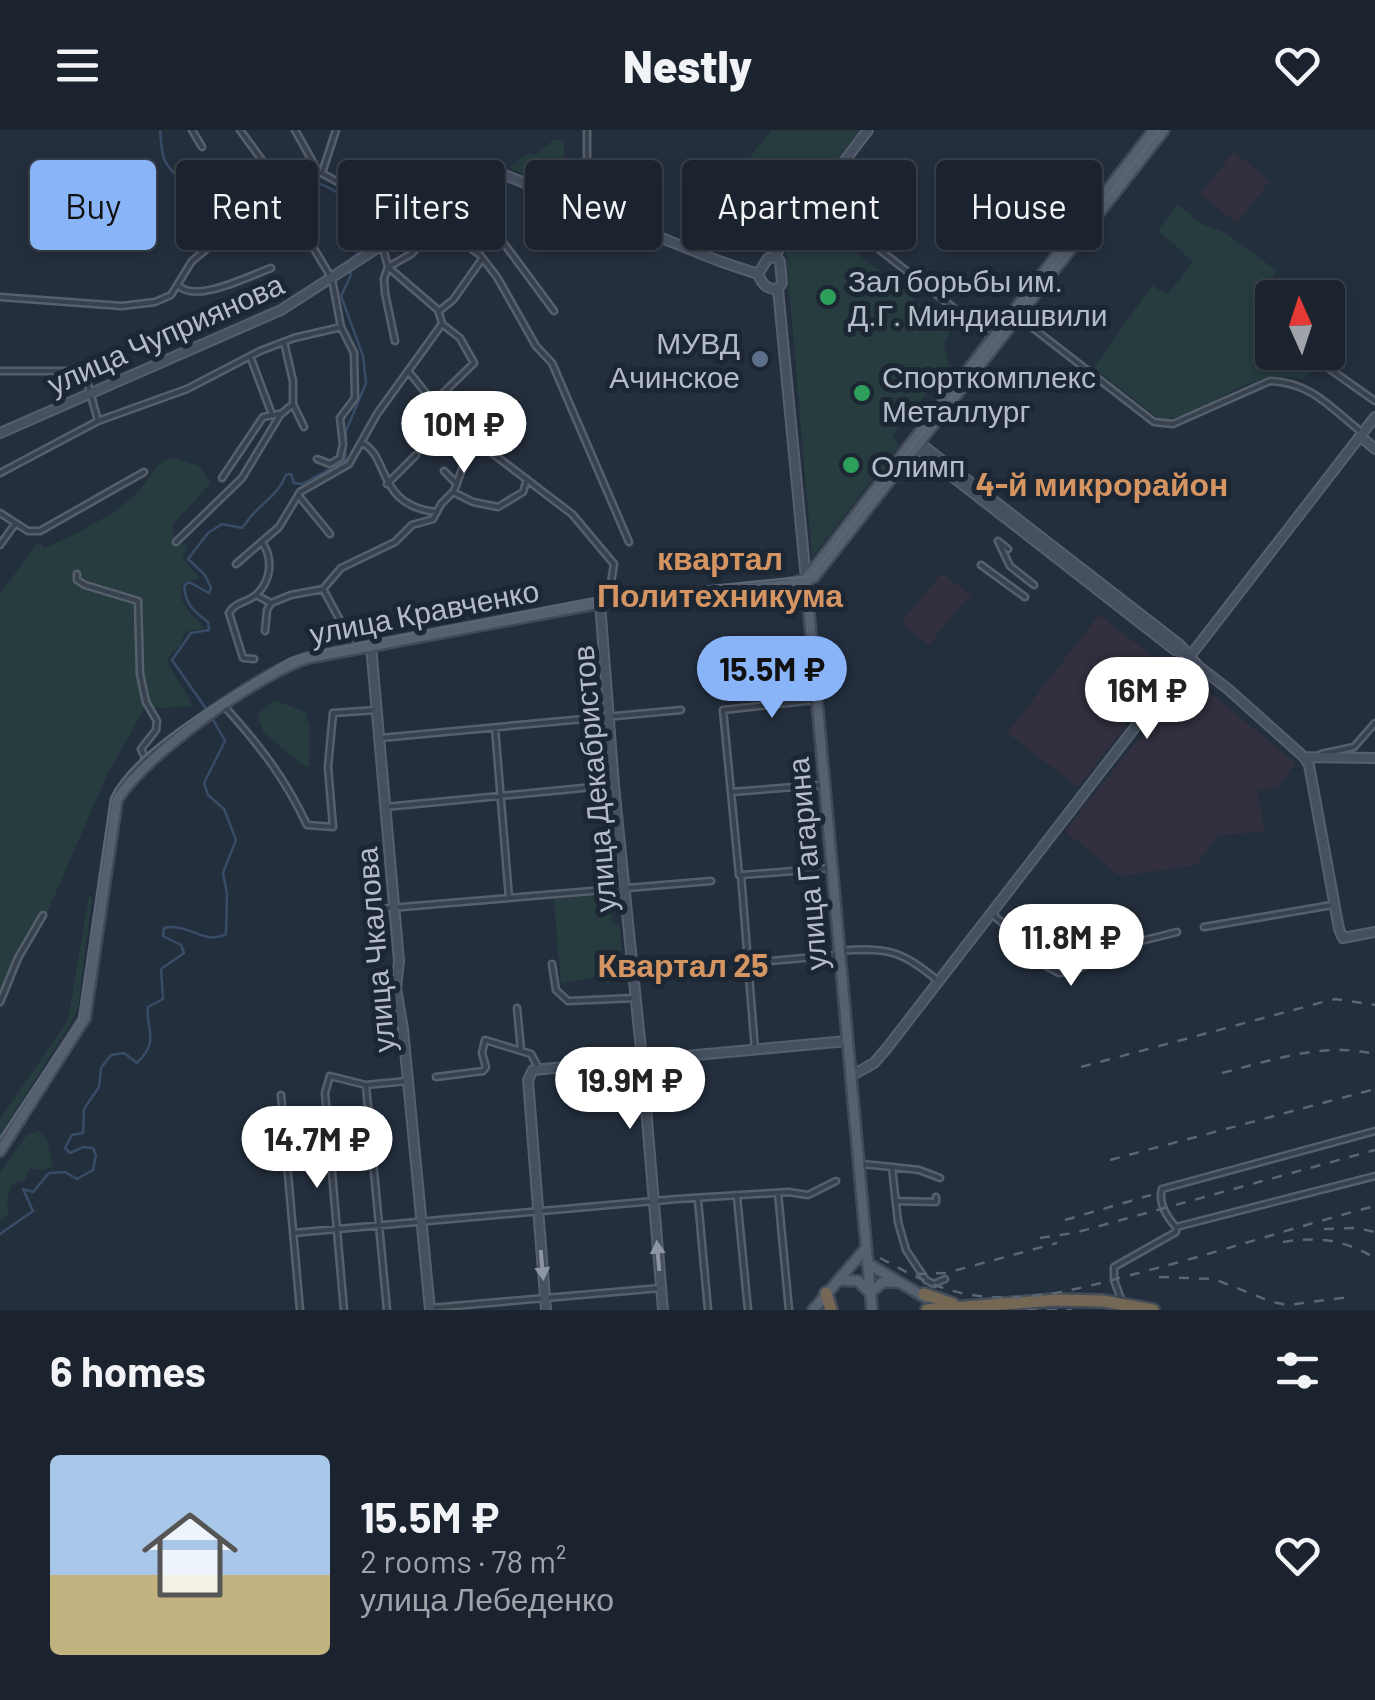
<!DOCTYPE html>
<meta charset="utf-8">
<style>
:root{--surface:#1b232e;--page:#242b36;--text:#f1f3f6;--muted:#a0a4aa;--line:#39404a;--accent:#8ab4f8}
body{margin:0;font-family:Barlow,sans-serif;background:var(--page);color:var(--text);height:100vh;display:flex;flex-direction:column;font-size:38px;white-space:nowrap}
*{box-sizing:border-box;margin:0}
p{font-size:32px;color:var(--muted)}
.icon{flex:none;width:55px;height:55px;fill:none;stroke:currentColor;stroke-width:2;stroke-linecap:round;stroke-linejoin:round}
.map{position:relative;height:1180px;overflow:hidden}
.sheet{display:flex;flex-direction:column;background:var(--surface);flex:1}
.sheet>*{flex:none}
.guide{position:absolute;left:30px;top:30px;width:1315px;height:90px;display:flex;gap:20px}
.needle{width:65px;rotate:357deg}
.tools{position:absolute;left:1255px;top:150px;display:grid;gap:20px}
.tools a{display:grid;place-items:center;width:90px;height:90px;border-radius:10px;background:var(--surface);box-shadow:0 5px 15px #0003,0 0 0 2px var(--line);font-size:50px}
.price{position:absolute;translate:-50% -85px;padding:0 22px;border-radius:35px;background:#fff;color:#222;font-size:32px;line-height:65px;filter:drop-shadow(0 2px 5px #0008)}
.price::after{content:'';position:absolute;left:50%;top:60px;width:30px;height:22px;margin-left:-15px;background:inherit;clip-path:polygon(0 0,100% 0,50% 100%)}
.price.current{background:var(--accent);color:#111}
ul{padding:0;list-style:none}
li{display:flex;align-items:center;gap:30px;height:250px;padding:0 50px}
li span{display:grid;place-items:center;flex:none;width:280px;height:200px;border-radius:10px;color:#555}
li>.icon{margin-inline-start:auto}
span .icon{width:120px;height:120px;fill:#fffc;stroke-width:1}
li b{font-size:42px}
h2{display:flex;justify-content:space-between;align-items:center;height:120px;padding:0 50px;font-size:42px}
.chip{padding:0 35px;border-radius:10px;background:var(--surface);box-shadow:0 5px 15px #0003,0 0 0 2px var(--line);font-size:35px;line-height:90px}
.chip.current{background:var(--accent);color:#111}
header{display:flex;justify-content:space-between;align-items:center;height:130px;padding:0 50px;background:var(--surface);font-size:45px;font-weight:800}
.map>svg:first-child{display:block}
</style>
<header><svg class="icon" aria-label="menu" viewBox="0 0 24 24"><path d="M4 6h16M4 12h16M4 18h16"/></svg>Nestly<svg class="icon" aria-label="heart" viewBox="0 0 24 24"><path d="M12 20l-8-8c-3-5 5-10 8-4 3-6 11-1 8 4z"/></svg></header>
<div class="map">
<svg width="1375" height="1180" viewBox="0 0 1375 1180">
<rect width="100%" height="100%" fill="#242f3e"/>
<path fill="#32303f" d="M1234,22L1270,51L1237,93L1200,64Z
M942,443L974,468L966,469L929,515L901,493Z
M1099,485L1169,539L1078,657L1007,603Z
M1189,546L1296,633L1277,657L1257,661L1265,702L1219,705L1196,735L1120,746L1065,701Z"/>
<path fill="#263c3f" d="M771,0H861L770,111L715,105L722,63Z
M555,9L564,12V61L559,64L509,37L528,24L535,25Z
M1178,75L1202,94L1224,102L1277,141L1264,158L1276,167L1272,168V222H1328V207L1336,214L1323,232H1314L1310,237V242L1304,249C1241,235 1212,288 1160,289L1094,238L1152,155L1167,165L1193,132L1158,100Z
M810,87L911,166L950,201L944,214L949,235L893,306L899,316L812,427L786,122Z
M173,327L199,336L211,353L173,394L175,414L188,415L182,428L200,448L182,453C177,476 192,482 204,498L185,502L180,516L167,528C172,547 186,558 192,576L144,579L106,647L47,783L28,814L0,877V464L38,412L45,418C77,403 108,389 135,365C149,352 153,334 173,327Z
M274,570L305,582L310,598L309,635L304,636L264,603L257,585Z
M602,765L610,767L612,792L620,796L623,841L561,854L554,769Z
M89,766L92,767L78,878L70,895L0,1005V989L68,890Z
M39,1001L47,1009L53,1036L43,1040L30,1039L24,1051L12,1054L7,1069L8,1085L0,1092V1042L27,1005Z"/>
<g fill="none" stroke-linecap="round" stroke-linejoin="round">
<path stroke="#394c67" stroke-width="2.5" d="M160,0C161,9 161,23 165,31C178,56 242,93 268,79C278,73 286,58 293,48C328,50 371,76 367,116L347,132L351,145L341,166L363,226L366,253L346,301L345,331L302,354L294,353L291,344L286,345C278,364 266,370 253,384C249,388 246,394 242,398L222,394L208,403L188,429L205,445L211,458L209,463L189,452L184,456C186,475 193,481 208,492L209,500L191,503L172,530L207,580
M0,1104L33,1081L23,1059L33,1062L49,1043L65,1042L77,1049L93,1040L96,1025L93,1018L83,1017L70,1023L65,1018L72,1005L83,1003L84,979L99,957L101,938L111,925L124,923L137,933C161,909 145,900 148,877L163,869L161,839L184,823L181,815L163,806L164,798C188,792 205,816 226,804L227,764L223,743L236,710L224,679L208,665L204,653L225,611L211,586"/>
<defs>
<path id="street" d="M192,0L202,17
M240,0L278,52
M295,0L319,43
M587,0V75
M322,43L336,0
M466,62L554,181
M815,69L992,208
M441,75L444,99L480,125L497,147L536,216L552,233L629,412
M240,101C241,85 250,79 261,70C272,61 278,48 290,42C315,28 346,62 370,69C388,75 407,71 424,79
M382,115L388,137L384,149L385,163L395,211
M388,137L438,180L442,193
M388,137L411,124L436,99L442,96
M179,156C197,173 249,146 271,138
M0,167L122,176L155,172L171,165L192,131L214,113L257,90L287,94L313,117L332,149L341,197L354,223L355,268L340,288L343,314L340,328L330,334L317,329
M439,181L453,170L482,129
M1020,188L1154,292L1173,294L1270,251C1310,252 1330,277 1360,301
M250,226L271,282
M1324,235L1375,271
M0,241H81L86,247L98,291
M409,242L446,288L572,384L614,434L610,459
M433,273L474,233L460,208L442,194
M293,274L304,297
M362,313C390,326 376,376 437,382
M444,341L457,354
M0,343L98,291L187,259L260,221L294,208L341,197
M222,348L263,287L279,284
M387,354L416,325
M454,361L462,339
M298,365L330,404
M0,383L28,401H40L144,342
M176,412L242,348L280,285L293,274V251L284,212
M0,415L15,394
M1008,419L998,411L1010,436L1034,455
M236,434L279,397L300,362L349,334L377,284L442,194
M981,435L1025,467
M77,444V450L85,455L138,471L140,544L146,572L157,591L156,600L141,619L148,634
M323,459L347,503L352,520
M256,465L271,473L291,465L323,459L341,438L395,412L412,395L433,389L441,374L453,362L473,372L498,377L523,362L527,349
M265,501L267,480L271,473
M254,529L243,528L229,483C235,472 246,473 256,465C272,450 273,428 262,412
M225,577C260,616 285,648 307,695L333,697L328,637L333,583L377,580
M495,598L509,768
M380,608L681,580
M1321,624L1354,617L1375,593
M731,662L821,655
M385,677L614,655
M739,745L723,580L816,570
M741,745L755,920
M742,745L832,738
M378,779L711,751
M991,783L1024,812L1041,833L1059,843L1076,840L1141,811L1177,802
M1204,797L1332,775
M839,821C886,817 902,820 938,851
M748,833L837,825
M552,834L556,860L568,871L635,868
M0,872L18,828L43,785
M517,878L521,920
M436,947L483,941L486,937L482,923L485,910L531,924L538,937
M366,956L387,1180
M281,965L300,1180
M862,1034L892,1037L898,1092L906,1120L926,1150L934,1154L945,1149
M892,1037L919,1040L940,1048
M778,1063L789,1180
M737,1067L748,1180
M698,1070L708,1180
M896,1071L936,1072V1067
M1176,1097C1167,1087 1158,1073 1162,1059L1375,1001
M293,1103L677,1069L788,1062L808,1065L836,1051
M1121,1169L1114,1150V1137L1176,1102V1097L1375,1046
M431,1178L661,1158
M344,1180L325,963L330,946L366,955L407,951"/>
<path id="secondary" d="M775,127L782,113L868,0
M775,127L780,131L782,153L778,159C767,160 762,154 758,144L768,128Z
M778,159L806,449
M0,303L281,180L382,115L424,79L452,72L495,41L719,131L758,144
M1360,306L1375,319
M917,311L1180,515L1198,536L1228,559L1304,627L1375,628
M913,316L1175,520L1188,524
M600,473L614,655L642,930L663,1180
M371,516L399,831L396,858L403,899L430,1180
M1304,627L1309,635L1339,799L1343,808L1375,802
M851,946L874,933L887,918L1375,287
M546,1180L528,950L533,940L847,911"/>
<path id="primary" d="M806,449L872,1180
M806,449L1154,0
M0,1021L85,888L117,670C143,626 259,543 308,528L600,473L786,455L814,447L1164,0
M867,1133L926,1168
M839,1150L858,1151L869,1162
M870,1163L883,1152H898
M813,1180L866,1118"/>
<path id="highway" d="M826,1163L831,1180
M924,1164L953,1174
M927,1180L1055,1170L1103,1171L1153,1180"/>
</defs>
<use href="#street" stroke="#565f6c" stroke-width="9"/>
<use href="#secondary" stroke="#565f6c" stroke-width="12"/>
<use href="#primary" stroke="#414a57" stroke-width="14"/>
<use href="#highway" stroke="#434c59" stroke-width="16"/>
<use href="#street" stroke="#38414e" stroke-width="4"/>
<use href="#secondary" stroke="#465061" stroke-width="8"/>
<use href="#primary" stroke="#56606e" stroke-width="9"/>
<use href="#highway" stroke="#746855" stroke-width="11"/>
<path stroke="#5a6575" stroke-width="2.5" d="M0,1008L79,889L111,668C135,616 239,560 289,529L309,523L601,467L811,446L1160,0"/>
<path stroke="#5a6575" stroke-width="2.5" stroke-dasharray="10 10" stroke-linecap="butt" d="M1081,937L1323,872L1336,869L1375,875
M1222,943C1272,930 1324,912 1375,924
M1110,1030L1375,959
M1065,1090L1151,1065
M1324,1099L1356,1098L1375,1102
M1040,1108L1074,1103L1375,1020
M1283,1112C1318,1106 1345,1110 1375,1128
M880,1128C910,1144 938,1160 972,1165C1032,1174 1089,1156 1146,1141C1223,1121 1298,1096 1375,1076
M916,1144L946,1143L1057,1113
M1159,1147L1214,1149L1272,1172L1288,1175L1349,1167
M1027,1180H1072"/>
</g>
<defs><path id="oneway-solid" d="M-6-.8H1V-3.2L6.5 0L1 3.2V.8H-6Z" transform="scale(2.5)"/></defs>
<g fill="#8e96a5">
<use href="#oneway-solid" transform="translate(658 1126) rotate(-95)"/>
<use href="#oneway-solid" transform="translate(542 1135) rotate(85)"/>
</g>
<g fill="#2e9e5b" stroke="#1d2633" stroke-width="4">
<circle cx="828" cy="167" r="10"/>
<circle cx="862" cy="263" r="10"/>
<circle cx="851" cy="335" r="10"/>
</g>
<circle fill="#5c6f8a" stroke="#1d2633" stroke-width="4" cx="760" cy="229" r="10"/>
<g text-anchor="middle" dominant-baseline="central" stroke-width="10" stroke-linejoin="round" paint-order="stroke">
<g font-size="30" fill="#b4bcc9" stroke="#1d2633" text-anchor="start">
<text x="848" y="150">Зал борьбы им.<tspan x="848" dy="34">Д.Г. Миндиашвили</tspan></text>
<text x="740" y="212" text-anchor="end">МУВД<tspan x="740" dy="34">Ачинское</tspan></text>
<text x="882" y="246">Спорткомплекс<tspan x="882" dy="34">Металлург</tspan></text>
<text x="871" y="335">Олимп</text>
</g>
<g font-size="30" fill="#b4bcc9" stroke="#1d2633">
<text transform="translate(165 203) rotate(-24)">улица Чуприянова</text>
<text transform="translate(424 481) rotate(-11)">улица Кравченко</text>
<text transform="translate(593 649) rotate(-95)">улица Декабристов</text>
<text transform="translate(806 734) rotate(-95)">улица Гагарина</text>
<text transform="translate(374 820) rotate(-95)">улица Чкалова</text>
</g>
<g font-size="32" font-weight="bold" fill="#d59563" stroke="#1d2633">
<text x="1102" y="353">4-й микрорайон</text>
<text x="720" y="427">квартал<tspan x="720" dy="37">Политехникума</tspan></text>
<text x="683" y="834">Квартал 25</text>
</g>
</g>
</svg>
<div class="tools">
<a><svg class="needle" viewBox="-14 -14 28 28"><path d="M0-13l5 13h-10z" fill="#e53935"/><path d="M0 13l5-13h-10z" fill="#a0a4aa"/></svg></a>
</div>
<b class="price" style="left:464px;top:346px">10M ₽</b>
<b class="price current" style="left:772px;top:591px">15.5M ₽</b>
<b class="price" style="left:1147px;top:612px">16M ₽</b>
<b class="price" style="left:1071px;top:859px">11.8M ₽</b>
<b class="price" style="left:630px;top:1002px">19.9M ₽</b>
<b class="price" style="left:317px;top:1061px">14.7M ₽</b>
<div class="guide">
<a class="chip current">Buy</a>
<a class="chip">Rent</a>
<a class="chip">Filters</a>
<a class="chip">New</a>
<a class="chip">Apartment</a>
<a class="chip">House</a>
</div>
</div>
<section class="sheet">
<h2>6 homes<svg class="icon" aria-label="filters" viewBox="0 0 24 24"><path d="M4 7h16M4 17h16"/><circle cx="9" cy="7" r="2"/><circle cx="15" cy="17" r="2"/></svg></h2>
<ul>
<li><span style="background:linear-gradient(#a9c7e8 60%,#c2b280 0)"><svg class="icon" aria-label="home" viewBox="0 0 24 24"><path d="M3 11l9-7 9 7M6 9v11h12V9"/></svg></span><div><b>15.5M ₽</b><p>2 rooms · 78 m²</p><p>улица Лебеденко</p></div><svg class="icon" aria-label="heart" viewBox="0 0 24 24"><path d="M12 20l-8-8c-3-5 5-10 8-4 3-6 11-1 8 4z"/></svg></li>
</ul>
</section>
